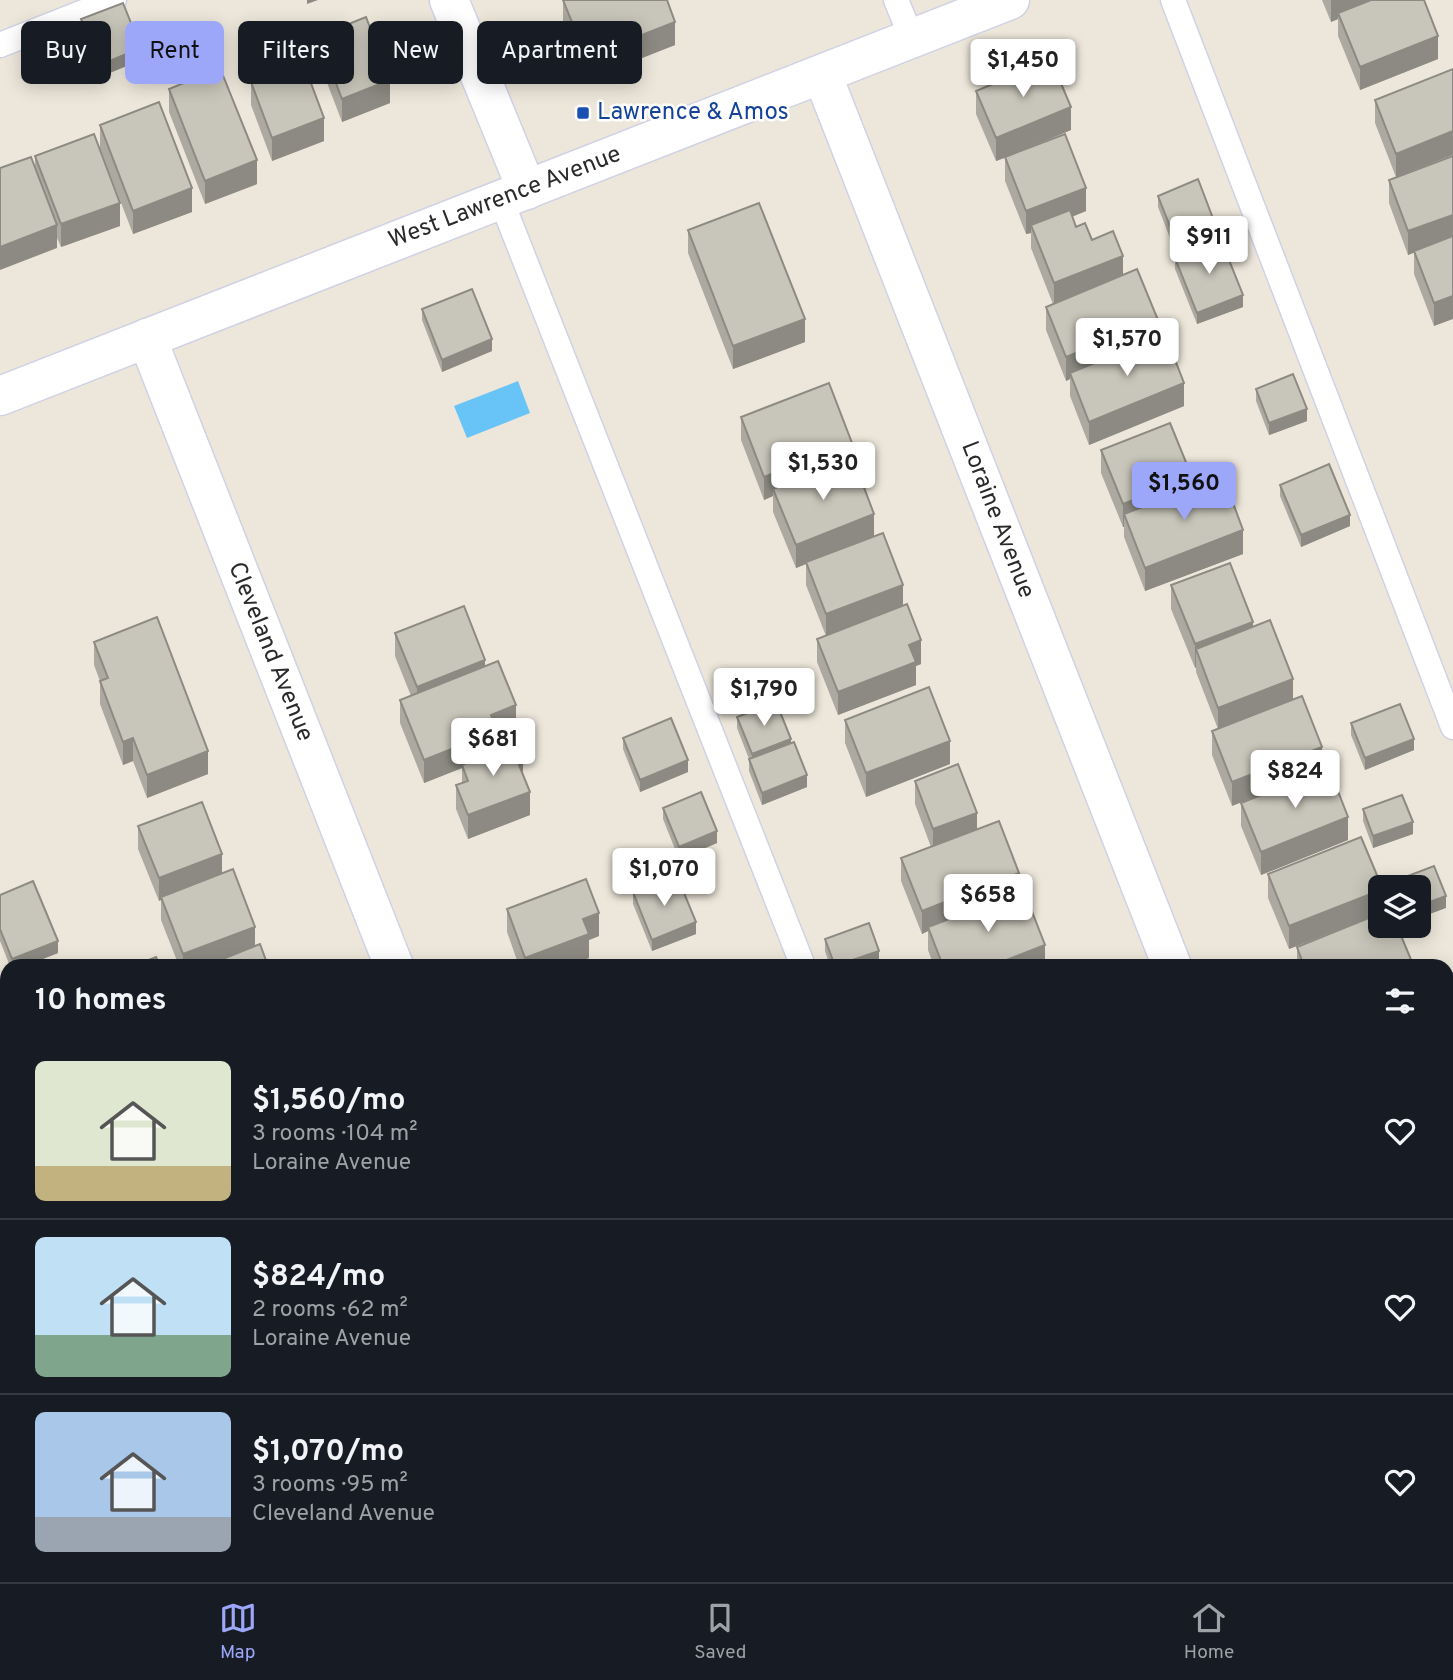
<!DOCTYPE html>
<meta charset="utf-8">
<style>
:root{--surface:#171b24;--page:#20242c;--text:#f1f3f6;--muted:#9ea1a6;--line:#363941;--accent:#9da7fa}
body{margin:0;font-family:Overpass,sans-serif;background:var(--page);color:var(--text);height:100vh;display:flex;flex-direction:column;font-size:26px;white-space:nowrap}
*{box-sizing:border-box;margin:0}
p{font-size:23px;color:var(--muted)}
.icon{flex:none;width:38px;height:38px;fill:none;stroke:currentColor;stroke-width:2;stroke-linecap:round;stroke-linejoin:round}
.map{position:relative;flex:1;overflow:hidden}
.side{position:absolute;left:0px;top:959px;width:1454px;height:623px;display:flex;flex-direction:column;background:var(--surface);border-radius:21px 21px 0 0;box-shadow:0 4px 18px #0003}
.side>*{flex:none}
.banner{position:absolute;left:21px;top:21px;width:700px;height:63px;display:flex;gap:14px}
.tools{position:absolute;left:1368px;top:875px;display:grid;gap:14px}
.tools a{display:grid;place-items:center;width:63px;height:63px;border-radius:10px;background:var(--surface);box-shadow:0 4px 18px #0003;font-size:35px}
.price{position:absolute;translate:-50% -60px;padding:0 16px;border-radius:7px;background:#fff;color:#222;font-size:23px;line-height:46px;filter:drop-shadow(0 2px 4px #0008)}
.price::after{content:'';position:absolute;left:50%;top:42px;width:21px;height:16px;margin-left:-10px;background:inherit;clip-path:polygon(0 0,100% 0,50% 100%)}
.price.selected{background:var(--accent);color:#111}
ul{padding:0;list-style:none}
li{display:flex;align-items:center;gap:21px;height:175px;padding:0 35px}
li+li{border-top:2px solid var(--line)}
li span{display:grid;place-items:center;flex:none;width:196px;height:140px;border-radius:10px;color:#555}
li>.icon{margin-inline-start:auto}
span .icon{width:84px;height:84px;fill:#fffc;stroke-width:1}
li b{font-size:30px}
h2{display:flex;justify-content:space-between;align-items:center;height:84px;padding:0 35px;font-size:30px}
.pill{padding:0 24px;border-radius:10px;background:var(--surface);box-shadow:0 4px 18px #0003;font-size:24px;line-height:63px}
.pill.selected{background:var(--accent);color:#111}
.tabs{display:flex;justify-content:space-around;align-items:center;height:98px;border-top:2px solid var(--line);background:var(--surface);font-size:19px;color:var(--muted)}
.tabs a{display:grid;justify-items:center;gap:4px}
.tabs .selected{color:var(--accent)}
.map>svg:first-child{display:block}
</style>
<div class="map">
<svg width="1453" height="1582" viewBox="0 0 1453 1582">
<rect width="100%" height="100%" fill="#ede7db"/>
<path fill="#68c3f6" d="M518,381L530,413L467,438L454,406Z"/>
<g fill="none" stroke-linecap="round" stroke-linejoin="round">
<defs>
<path id="service" d="M896,0L912,39
M1173,0L1453,727
M0,45L114,0
M501,200L803,966
M1044,1575L1047,1582"/>
<path id="minor" d="M449,0L527,190
M822,74L1172,966
M147,338L394,966
M635,1575L637,1582
M1411,1575L1414,1582
M1441,1582L1453,1577"/>
<path id="tertiary" d="M0,396L1010,0"/>
</defs>
<use href="#service" stroke="#d0d2e4" stroke-width="27"/>
<use href="#minor" stroke="#d0d2e4" stroke-width="41"/>
<use href="#tertiary" stroke="#d0d2e4" stroke-width="41"/>
<use href="#service" stroke="#fff" stroke-width="24"/>
<use href="#minor" stroke="#fff" stroke-width="38"/>
<use href="#tertiary" stroke="#fff" stroke-width="38"/>
</g>
<path fill="#aca9a0" d="M563,0L675,45L586,80L563,22Z
M1322,0H1424L1438,59L1360,90L1338,36V19L1331,22Z
M81,19L141,60L100,77L81,31Z
M318,36L390,103L342,122L318,59Z
M1453,69L1396,177L1375,123V100Z
M251,82L324,141L272,161L251,105Z
M169,89L257,184L205,204L169,112Z
M976,91L1071,130L1012,155L1086,211L1072,217L1076,227L1092,240L1123,275L1158,337L1184,406L1089,445L1070,396V379L1066,381L1046,330V307L1053,304L1031,248V233L1026,234L1005,181V158L996,161L976,114Z
M100,125L192,212L133,234L100,148Z
M35,156L120,226L61,247L57,238V248L35,166Z
M1453,156L1434,326L1414,274V252L1408,255L1389,203V180Z
M1158,196L1217,241L1177,256L1158,207Z
M688,230L805,342L733,369L688,253Z
M1175,258L1243,307L1197,324L1175,269Z
M422,309L492,351L442,372L422,320Z
M1256,389L1307,421L1269,435L1256,401Z
M741,417L852,466L843,469L874,536L903,606L921,664L916,666V685L838,715L817,662V639L826,636L806,585V564L796,568L773,512V496L764,500L741,440Z
M1101,450L1192,488L1243,554L1145,591L1124,537V527H1123L1101,473Z
M1280,485L1350,526L1301,547L1280,496Z
M1171,585L1253,622L1232,806L1212,755V731L1218,729L1196,672V667L1195,668L1171,609Z
M395,633L485,666L516,728L497,736V746L523,776L530,815L468,839L456,809V785L462,783V768L424,783L400,723V700L411,696L395,656Z
M94,642L208,774L147,798L133,761L123,765L100,704V681L94,665Z
M737,717L791,743L807,787L762,805L749,771V759L737,728Z
M845,720L950,764L866,797L845,743Z
M1351,723L1414,750L1365,770L1351,735Z
M623,738L688,772L640,792L623,749Z
M915,781L977,829L1019,892L1045,966H934L928,950V931L922,934L901,881V858L931,847L915,804Z
M1241,803L1348,840L1261,875L1241,826Z
M663,808L717,843L679,859L663,819Z
M1363,809L1413,834L1373,848L1363,821Z
M138,826L222,874L255,946L268,966H179L161,920V900L159,901L138,849Z
M1268,874L1381,913L1289,949L1268,898Z
M633,892L696,934L652,951L633,904Z
M0,895L58,953L25,966H10L0,941Z
M507,909L599,936L589,940V958L566,966H519L507,932Z
M825,939L879,963L869,966H830L825,951Z
M1297,947L1412,966H1297Z
M0,1480L2,1485L7,1483L2,1563L0,1558Z
M413,1575H526V1582H415Z
M1161,1575H1220L1203,1582H1164Z"/>
<path fill="#8c8a82" d="M307,0H318L307,4Z
M1331,0H1387L1338,13V19L1331,22Z
M675,22V45L586,80V57Z
M1438,36V59L1360,90V67Z
M141,48V60L100,77V65Z
M390,80V103L342,122V99Z
M1071,107V130L996,161V138Z
M324,118V141L272,161V138Z
M1453,131V155L1396,177V154Z
M257,160V184L205,204V181Z
M192,188V212L133,234V211Z
M1086,188V211L1033,232L1031,225V233L1026,234V211Z
M120,203V226L61,247V224Z
M1453,215V238L1408,255V231Z
M57,225V248L0,270V247Z
M1217,229V241L1177,256V244Z
M1123,256V279L1054,306V283Z
M1243,295V307L1197,324V313Z
M1453,296V319L1434,326V303Z
M805,319V342L733,369V346Z
M1158,320V343L1070,373V379L1066,381V357Z
M492,339V351L442,372V360Z
M1184,383V406L1089,445V422Z
M1307,409V421L1269,435V423Z
M852,443V466L776,495L773,489V496L764,500V477Z
M1192,477V500L1124,514V527H1123V504Z
M874,514V537L796,568V545Z
M1350,515V526L1301,547V535Z
M1243,530V554L1145,591V568Z
M903,585V608L826,637V614Z
M1253,622V645L1196,649V667L1195,668V644Z
M921,640V664L916,666V685L838,715V692L909,645Z
M485,660V683L417,710V687Z
M1293,679V702L1218,731V708Z
M516,705V728L497,736V754L471,761L469,757V765H462V768L424,783V760L491,715Z
M133,738V761L123,765V742Z
M791,739V751L752,766V754Z
M1414,739V750L1365,770V758Z
M950,741V764L866,797V773Z
M1322,747V771L1232,806V782Z
M208,751V774L147,798V775Z
M688,760V772L640,792V780Z
M523,763V786L519,765Z
M807,775V787L762,805V793Z
M530,792V815L468,839V815Z
M977,813V836L933,852V829Z
M1348,817V840L1261,875V852Z
M1413,822V834L1373,848V836Z
M717,831V843L679,859V847Z
M222,854V877L161,897V900L159,901V878Z
M1019,873V896L928,927V931L922,934V911Z
M1381,890V913L1289,949V926Z
M1446,896V908L1419,918V906Z
M599,913V936L589,940V958L566,966H525V958L583,919Z
M696,922V934L652,951V940Z
M255,927V950L213,966H183V954Z
M58,941V953L25,966H12V959Z
M1045,945V966H991Z
M879,951V963L869,966H837Z
M1453,1168V1226L1447,1229V1170Z
M1453,1259V1318L1447,1320V1262Z
M7,1538V1561L2,1563V1540Z
M516,1575H526V1582H498Z
M1169,1575H1220L1203,1582H1169Z"/>
<path fill="#c8c5ba" stroke="#8c8a82" stroke-width="2" d="M563,0H667L675,22L586,57Z
M1371,0H1424L1438,36L1360,67L1338,13Z
M123,3L141,48L100,65L81,19Z
M366,17L390,80L342,99L318,36Z
M1051,60L1071,107L996,138L976,91Z
M303,62L324,118L272,138L251,82Z
M220,68L257,160L205,181L169,89Z
M1453,69V131L1396,154L1375,100Z
M159,102L192,188L133,211L100,125Z
M94,134L120,203L61,224L35,156Z
M1065,134L1086,188L1026,211L1005,157Z
M1453,156V215L1408,231L1389,180Z
M31,157L57,225L0,247V168Z
M1198,179L1217,229L1177,244L1158,196Z
M759,203L805,319L733,346L688,230Z
M1070,210L1076,227L1085,223L1092,240L1113,231L1123,256L1054,283L1031,225Z
M1453,236V296L1434,303L1414,251Z
M1221,240L1243,295L1197,313L1175,258Z
M1137,269L1158,320L1066,357L1046,307Z
M472,289L492,339L442,360L422,309Z
M1165,334L1184,383L1089,422L1070,373Z
M1293,374L1307,409L1269,423L1256,389Z
M829,383L852,443L764,477L741,417Z
M1170,423L1192,477L1123,504L1101,450Z
M841,462L845,473L857,469L874,514L796,545L773,489Z
M1329,464L1350,515L1301,535L1280,485Z
M1223,476L1243,530L1145,568L1124,514Z
M883,533L903,585L826,614L806,562Z
M1230,563L1253,622L1195,644L1171,585Z
M907,604L921,640L909,645L916,662L838,692L817,639Z
M464,606L485,660L417,687L395,633Z
M157,617L208,751L147,775L133,738L123,742L100,681L108,678L94,642Z
M1270,620L1293,679L1218,708L1196,649Z
M498,661L516,705L491,715L497,731L424,760L400,700Z
M929,687L950,741L866,773L845,720Z
M1302,696L1322,747L1232,782L1212,731Z
M776,702L791,739L752,754L737,717Z
M1400,704L1414,739L1365,758L1351,723Z
M671,718L688,760L640,780L623,738Z
M514,739L523,763L519,765L530,792L468,815L456,785L468,781L462,765L471,761L469,757Z
M794,742L807,775L762,793L749,759Z
M958,764L977,813L933,829L915,781Z
M1329,768L1348,817L1261,852L1241,803Z
M701,792L717,831L679,847L663,808Z
M1402,795L1413,822L1373,836L1363,809Z
M202,802L222,854L159,878L138,826Z
M999,821L1019,873L922,911L901,858Z
M1361,837L1382,887L1381,890L1289,926L1268,874Z
M1434,866L1446,896L1419,906V887H1394L1392,882Z
M233,869L255,927L183,954L161,897Z
M677,876L696,922L652,940L633,892Z
M586,879L599,913L583,919L589,934L525,958L507,909Z
M33,881L58,941L12,959L0,929V895Z
M1024,891L1045,945L991,966H943L928,927Z
M1381,913V926H1397L1412,962L1402,966H1304L1297,947Z
M869,923L879,951L835,966L825,939Z
M260,944L268,966H205Z
M156,957L160,966H134Z
M1453,1051V1096L1447,1098V1054Z
M1453,1096V1168L1447,1170V1098Z
M1453,1188V1259L1447,1262V1190Z
M0,1480L2,1485L7,1483V1538L2,1540L0,1535Z
M97,1575H127L130,1582H80Z
M421,1575H516L498,1582H424Z"/>
<rect fill="#1a4fb4" stroke="#fff" stroke-width="2.5" x="576" y="106" width="14" height="14" rx="3.5"/>
<g text-anchor="middle" dominant-baseline="central" stroke-width="5" stroke-linejoin="round" paint-order="stroke">
<g font-size="24" fill="#164399" stroke="#fff" text-anchor="start">
<text x="597" y="113">Lawrence &amp; Amos</text>
</g>
<g font-size="24" fill="#2a2a2a" stroke="#fff">
<text transform="translate(505 198) rotate(-21)">West Lawrence Avenue</text>
<text transform="translate(997 520) rotate(69)">Loraine Avenue</text>
<text transform="translate(270 652) rotate(68)">Cleveland Avenue</text>
</g>
</g>
</svg>
<div class="tools">
<a><svg class="icon" aria-label="layers" viewBox="0 0 24 24"><path d="M12 4l9 5-9 5-9-5zM3 14l9 5 9-5"/></svg></a>
</div>
<b class="price" style="left:1023px;top:99px">$1,450</b>
<b class="price" style="left:1209px;top:276px">$911</b>
<b class="price" style="left:1127px;top:378px">$1,570</b>
<b class="price" style="left:823px;top:502px">$1,530</b>
<b class="price selected" style="left:1184px;top:522px">$1,560</b>
<b class="price" style="left:764px;top:728px">$1,790</b>
<b class="price" style="left:493px;top:778px">$681</b>
<b class="price" style="left:1295px;top:810px">$824</b>
<b class="price" style="left:664px;top:908px">$1,070</b>
<b class="price" style="left:988px;top:934px">$658</b>
<div class="banner">
<a class="pill">Buy</a>
<a class="pill selected">Rent</a>
<a class="pill">Filters</a>
<a class="pill">New</a>
<a class="pill">Apartment</a>
</div>
<section class="side">
<h2>10 homes<svg class="icon" aria-label="filters" viewBox="0 0 24 24"><path d="M4 7h16M4 17h16"/><circle cx="9" cy="7" r="2"/><circle cx="15" cy="17" r="2"/></svg></h2>
<ul>
<li><span style="background:linear-gradient(#dfe7d0 75%,#c2b280 0)"><svg class="icon" aria-label="home" viewBox="0 0 24 24"><path d="M3 11l9-7 9 7M6 9v11h12V9"/></svg></span><div><b>$1,560/mo</b><p>3 rooms · 104 m²</p><p>Loraine Avenue</p></div><svg class="icon" aria-label="heart" viewBox="0 0 24 24"><path d="M12 20l-8-8c-3-5 5-10 8-4 3-6 11-1 8 4z"/></svg></li>
<li><span style="background:linear-gradient(#bfe0f5 70%,#7fa58c 0)"><svg class="icon" aria-label="home" viewBox="0 0 24 24"><path d="M3 11l9-7 9 7M6 9v11h12V9"/></svg></span><div><b>$824/mo</b><p>2 rooms · 62 m²</p><p>Loraine Avenue</p></div><svg class="icon" aria-label="heart" viewBox="0 0 24 24"><path d="M12 20l-8-8c-3-5 5-10 8-4 3-6 11-1 8 4z"/></svg></li>
<li><span style="background:linear-gradient(#a9c7e8 75%,#9aa5b1 0)"><svg class="icon" aria-label="home" viewBox="0 0 24 24"><path d="M3 11l9-7 9 7M6 9v11h12V9"/></svg></span><div><b>$1,070/mo</b><p>3 rooms · 95 m²</p><p>Cleveland Avenue</p></div><svg class="icon" aria-label="heart" viewBox="0 0 24 24"><path d="M12 20l-8-8c-3-5 5-10 8-4 3-6 11-1 8 4z"/></svg></li>
</ul>
</section>
</div>
<nav class="tabs">
<a class="selected"><svg class="icon" aria-label="map" viewBox="0 0 24 24"><path d="M3 6l6-2 6 2 6-2v14l-6 2-6-2-6 2zM9 4v14M15 6v14"/></svg>Map</a>
<a><svg class="icon" aria-label="saved" viewBox="0 0 24 24"><path d="M7 4h10v16l-5-4-5 4z"/></svg>Saved</a>
<a><svg class="icon" aria-label="home" viewBox="0 0 24 24"><path d="M3 11l9-7 9 7M6 9v11h12V9"/></svg>Home</a>
</nav>
